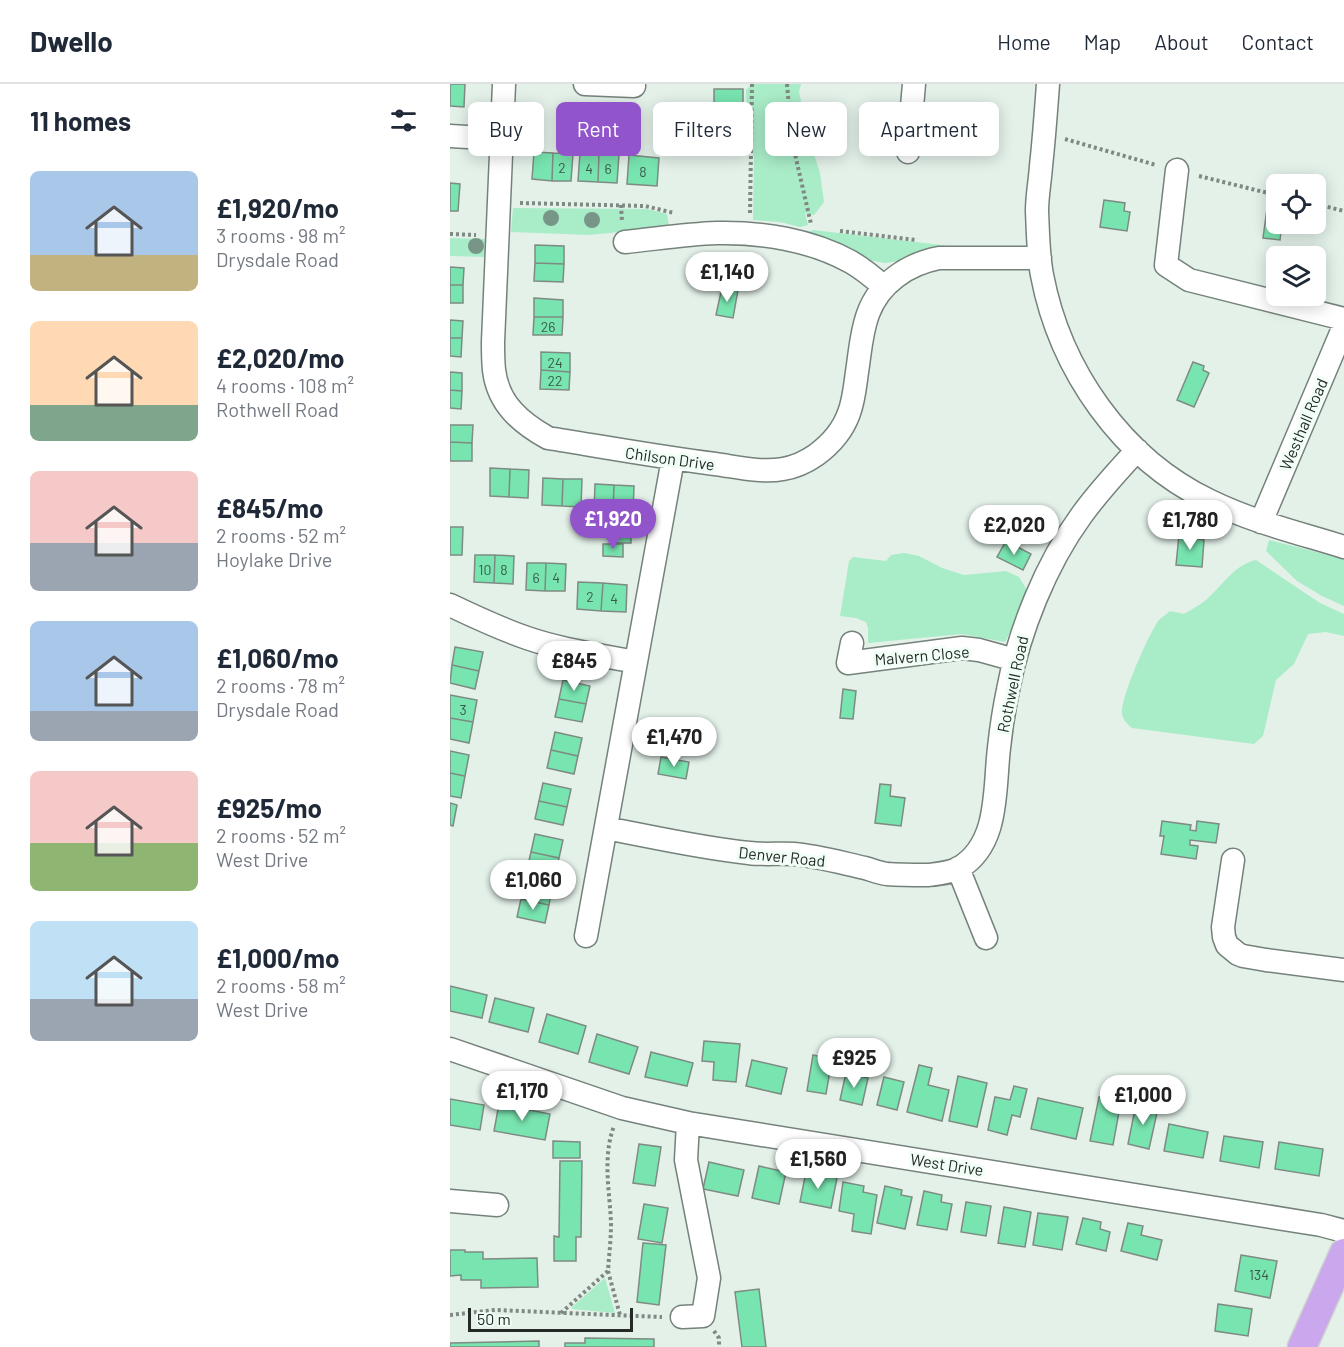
<!DOCTYPE html>
<meta charset="utf-8">
<style>
:root{--surface:#fff;--page:#f2f2f3;--text:#1f2937;--muted:#747a83;--line:#e0e1e3;--accent:#9254cb}
body{margin:0;font-family:Barlow,sans-serif;background:var(--page);color:var(--text);height:100vh;display:flex;flex-direction:column;font-size:22px;white-space:nowrap}
*{box-sizing:border-box;margin:0}
p{font-size:20px;color:var(--muted)}
.icon{flex:none;width:33px;height:33px;fill:none;stroke:currentColor;stroke-width:2;stroke-linecap:round;stroke-linejoin:round}
.map{position:relative;flex:1;overflow:hidden}
.details{display:flex;flex-direction:column;background:var(--surface);width:450px}
.details>*{flex:none}
.hud{position:absolute;left:18px;top:18px;width:570px;height:54px;display:flex;gap:12px}
.fabs{position:absolute;left:816px;top:90px;display:grid;gap:12px}
.fabs a{display:grid;place-items:center;width:60px;height:60px;border-radius:9px;background:var(--surface);box-shadow:0 3px 15px #0003;font-size:30px}
.scale{position:absolute;left:18px;bottom:15px;width:165px;box-sizing:border-box;padding-left:6px;border:3px solid #252a27;border-top:0;font-size:16px;line-height:21px;white-space:nowrap;color:#252a27;-webkit-text-stroke:4px #f0fef6;paint-order:stroke}
.price{position:absolute;translate:-50% -51px;padding:0 14px;border-radius:21px;background:#fff;color:#222;font-size:20px;line-height:39px;filter:drop-shadow(0 2px 3px #0008)}
.price::after{content:'';position:absolute;left:50%;top:36px;width:18px;height:14px;margin-left:-9px;background:inherit;clip-path:polygon(0 0,100% 0,50% 100%)}
.price.on{background:var(--accent);color:#fff}
ul{padding:0;list-style:none}
li{display:flex;align-items:center;gap:18px;height:150px;padding:0 30px}
li span{display:grid;place-items:center;flex:none;width:168px;height:120px;border-radius:9px;color:#555}
li>.icon{margin-inline-start:auto}
span .icon{width:72px;height:72px;fill:#fffc;stroke-width:1}
li b{font-size:26px}
h2{display:flex;justify-content:space-between;align-items:center;height:72px;padding:0 30px;font-size:26px}
.chip{padding:0 21px;border-radius:9px;background:var(--surface);box-shadow:0 3px 15px #0003;font-size:21px;line-height:54px}
.chip.on{background:var(--accent);color:#fff}
header{display:flex;align-items:center;gap:36px;box-sizing:border-box;height:84px;padding:0 30px;background:var(--surface);border-bottom:2px solid var(--line)}
header strong{font-size:28px}
nav{display:flex;gap:33px;margin-inline-start:auto;font-size:21px}
main{display:flex;flex:1;min-height:0}
.map>svg:first-child{display:block}
</style>
<header>
<strong>Dwello</strong>
<nav><a>Home</a><a>Map</a><a>About</a><a>Contact</a></nav>
</header>
<main>
<section class="details">
<h2>11 homes<svg class="icon" aria-label="filters" viewBox="0 0 24 24"><path d="M4 7h16M4 17h16"/><circle cx="9" cy="7" r="2"/><circle cx="15" cy="17" r="2"/></svg></h2>
<ul>
<li><span style="background:linear-gradient(#a9c7e8 70%,#c2b280 0)"><svg class="icon" aria-label="home" viewBox="0 0 24 24"><path d="M3 11l9-7 9 7M6 9v11h12V9"/></svg></span><div><b>£1,920/mo</b><p>3 rooms · 98 m²</p><p>Drysdale Road</p></div></li>
<li><span style="background:linear-gradient(#ffd9b3 70%,#7fa58c 0)"><svg class="icon" aria-label="home" viewBox="0 0 24 24"><path d="M3 11l9-7 9 7M6 9v11h12V9"/></svg></span><div><b>£2,020/mo</b><p>4 rooms · 108 m²</p><p>Rothwell Road</p></div></li>
<li><span style="background:linear-gradient(#f6c9c9 60%,#9aa5b1 0)"><svg class="icon" aria-label="home" viewBox="0 0 24 24"><path d="M3 11l9-7 9 7M6 9v11h12V9"/></svg></span><div><b>£845/mo</b><p>2 rooms · 52 m²</p><p>Hoylake Drive</p></div></li>
<li><span style="background:linear-gradient(#a9c7e8 75%,#9aa5b1 0)"><svg class="icon" aria-label="home" viewBox="0 0 24 24"><path d="M3 11l9-7 9 7M6 9v11h12V9"/></svg></span><div><b>£1,060/mo</b><p>2 rooms · 78 m²</p><p>Drysdale Road</p></div></li>
<li><span style="background:linear-gradient(#f6c9c9 60%,#8fb573 0)"><svg class="icon" aria-label="home" viewBox="0 0 24 24"><path d="M3 11l9-7 9 7M6 9v11h12V9"/></svg></span><div><b>£925/mo</b><p>2 rooms · 52 m²</p><p>West Drive</p></div></li>
<li><span style="background:linear-gradient(#bfe0f5 65%,#9aa5b1 0)"><svg class="icon" aria-label="home" viewBox="0 0 24 24"><path d="M3 11l9-7 9 7M6 9v11h12V9"/></svg></span><div><b>£1,000/mo</b><p>2 rooms · 58 m²</p><p>West Drive</p></div></li>
</ul>
</section>
<div class="map">
<svg width="894" height="1263" viewBox="0 0 894 1263">
<rect width="100%" height="100%" fill="#e3f1e9"/>
<path fill="#a9ecc8" d="M302,0H351L349,8L362,64L370,89L374,118L364,131L355,129L358,141L350,143L330,138L303,136L304,73L298,55L296,6Z
M63,124L197,125L217,130L219,143L139,151L61,148Z
M363,146L500,162L480,164L450,177L435,179L418,176L399,166L355,150Z
M0,154L35,155V173L0,172Z
M819,456L894,475V522L872,512L847,497L816,467Z
M454,469L469,472L492,484L514,491L556,487L569,493L577,506V522L567,535L555,558L512,550L418,559V544L416,538L406,534L390,532L399,477L403,473L436,477L441,471Z
M806,476L870,519L894,530V552L876,548L858,550L844,580L826,596L813,652L804,660L682,644C677,640 672,635 672,629C671,613 699,549 709,536C712,533 717,530 720,527L734,530C742,525 751,521 758,514C774,500 784,481 806,476Z
M155,1194L165,1229L122,1225V1223Z"/>
<path fill="#78e4af" stroke="#7e8b83" stroke-width="1.5" d="M0,0H15L14,23L0,22Z
M264,5H293V25H264Z
M84,68L103,69L102,97L82,95Z
M103,69L123,70L121,97H102Z
M130,69L149,70L148,98L128,97Z
M149,70L169,71L167,99L148,98Z
M179,71L209,74L207,102L177,100Z
M0,99L10,100L8,127H0Z
M654,116L675,119L674,127L680,128L677,147L650,143Z
M817,125L826,127V140H832L830,156L813,154Z
M85,161L114,162V180L85,179Z
M85,179L114,180L113,198L84,197Z
M0,183L14,184L13,201H0Z
M0,201H13V219H0Z
M272,203L288,206L283,234L266,231Z
M84,214L113,216V233H84Z
M84,233H113L112,251H83Z
M0,236L13,237L12,254H0Z
M0,254H12L11,273L0,272Z
M91,268L120,269V288L91,286Z
M743,278L754,282L753,286L759,289L744,323L727,316Z
M91,286L120,288L119,306L90,305Z
M0,288L12,289V307L0,306Z
M0,306L12,307L11,325L0,324Z
M0,341H23L22,359L0,358Z
M0,358L22,359V377H0Z
M40,384L60,385L59,413L40,412Z
M60,385L79,386L78,414L59,413Z
M93,394L113,395L112,422L92,421Z
M113,395H132L131,423L112,422Z
M145,400L164,401L163,428H144Z
M164,401L184,402L183,429L163,428Z
M0,443H13L12,471H0Z
M163,450H181V459H163Z
M729,451L749,452L748,455L754,456L752,483L726,481Z
M556,457L581,470L573,486L547,473Z
M153,460H173V473L153,472Z
M25,471H45L44,499L24,498Z
M45,471L64,472L63,500L44,499Z
M77,479H96L95,507L76,506Z
M96,479L116,480L115,507H95Z
M128,498L153,499L151,527L127,525Z
M153,499L177,501L176,528L151,527Z
M5,563L33,568L29,587L2,581Z
M2,581L29,587L25,605L0,599Z
M113,596L140,602L136,620L109,615Z
M393,605L406,607L403,635L390,634Z
M0,611L27,616L23,638L0,634Z
M109,615L136,620L132,638L105,633Z
M0,634L23,638L19,659L0,655Z
M105,648L132,654L128,672L101,666Z
M101,666L128,672L124,690L97,684Z
M0,667L19,671L15,692L0,689Z
M211,673L239,678L236,695L208,690Z
M0,689L15,692L11,714L0,712Z
M93,699L121,705L117,723L89,717Z
M430,700L441,701L440,712L455,714L451,742L425,739Z
M89,717L117,723L113,741L85,735Z
M0,719L7,721L3,742L0,741Z
M712,737L741,741L740,746L746,747L747,737L769,740L766,759L740,756V761L748,762L746,775L711,770L714,752H710Z
M85,750L113,756L109,774L81,768Z
M81,768L109,774L105,792L77,786Z
M75,797L102,803L99,821L71,815Z
M71,815L99,821L95,839L67,833Z
M0,902L37,911L32,934L0,927Z
M45,914L84,924L78,948L39,938Z
M97,930L136,942L128,970L89,958Z
M147,950L188,963L179,990L139,978Z
M254,957L290,960L286,998L263,996L264,978L252,977Z
M201,968L243,979L237,1002L195,993Z
M363,971L382,975L376,1010L357,1007Z
M302,976L337,984L331,1010L296,1002Z
M469,981L482,984L478,1001L499,1006L492,1037L457,1028Z
M396,989L418,994L412,1021L390,1016Z
M508,992L537,999L527,1043L499,1037Z
M434,993L454,998L447,1026L427,1021Z
M564,1002L577,1005L570,1033L562,1031L557,1051L538,1046L545,1013L560,1016Z
M649,1013L671,1017L663,1061L640,1057Z
M588,1014L633,1024L626,1055L581,1045Z
M0,1015L34,1021L30,1046L0,1041Z
M49,1020L100,1030L95,1056L44,1047Z
M686,1020L708,1024L699,1065L678,1060Z
M719,1040L758,1048L753,1074L714,1067Z
M774,1052L813,1058L809,1084L770,1077Z
M103,1057L130,1058V1074H103Z
M829,1058L873,1065L869,1092L825,1085Z
M189,1060L211,1063L205,1102L183,1099Z
M110,1077H132L131,1153H126V1177H104V1152L109,1153Z
M259,1078L294,1086L288,1112L253,1105Z
M309,1082L336,1088L329,1120L302,1114Z
M356,1088L387,1094L381,1124L350,1118Z
M393,1098L414,1102L413,1108L427,1111L421,1150L402,1147L404,1130L389,1127Z
M435,1102L452,1106L451,1111L462,1113L455,1145L427,1139Z
M474,1107L492,1111L491,1118L502,1120L497,1146L467,1141Z
M516,1118L541,1122L536,1152L511,1148Z
M194,1120L218,1124L212,1159L188,1155Z
M554,1123L581,1128L575,1163L548,1159Z
M588,1129L618,1133L612,1166L583,1161Z
M633,1134L651,1138L650,1145L660,1148L656,1167L626,1160Z
M678,1139L693,1142L691,1151L712,1156L707,1176L671,1167Z
M193,1159L216,1161L209,1221L187,1218Z
M0,1166H15V1168H33V1175L87,1174L88,1203L31,1204V1196H11V1191L0,1192Z
M791,1171L827,1177L820,1214L785,1207Z
M309,1205L316,1263H292L285,1208Z
M768,1220L802,1225L798,1252L765,1247Z
M135,1254L204,1255V1263H115V1259H135Z
M89,1257V1263H0V1259Z"/>
<g fill="none" stroke-linecap="round" stroke-linejoin="round">
<defs>
<path id="minor" d="M54,0L43,258C43,267 43,277 44,286C48,320 71,339 98,354C154,363 209,373 265,380C287,383 311,389 333,385C345,383 356,378 366,371C381,360 393,346 399,329C404,316 405,302 407,288C410,269 411,249 418,230C429,199 458,180 489,174H590
M135,0L184,2
M598,0C596,27 594,55 591,82C590,97 587,112 587,127C588,148 588,170 592,191C610,286 672,375 760,417C803,438 849,449 894,463
M0,52L51,55
M458,68L464,0
M727,86L716,181L739,196L894,235
M175,158C205,155 236,150 267,149C312,148 361,156 401,178C413,185 424,194 434,203
M811,438L894,242
M0,521C25,533 51,545 77,554C112,566 150,571 186,578
M402,559L398,579L512,564L529,566L565,576
M156,744C203,753 251,764 299,769C314,771 329,769 344,770C368,772 392,779 415,784C422,786 430,789 437,790C450,791 465,791 478,791C488,790 500,789 509,784C550,760 544,704 549,664C551,645 554,625 558,606C569,547 596,480 631,432C648,408 668,387 687,366
M783,776L773,843L774,853L777,861L788,870L793,872L816,876L894,886
M508,784L536,854
M136,852L223,375
M0,965L172,1024L238,1039L871,1141L894,1147
M0,1117L47,1121
M232,1233L253,1232L259,1194L236,1076L238,1039"/>
<path id="major" d="M852,1263L894,1169"/>
</defs>
<use href="#minor" stroke="#75827b" stroke-width="25"/>
<use href="#major" stroke="#cfd0cf" stroke-width="31"/>
<path stroke="#7f8882" stroke-width="4" stroke-dasharray="3 3" stroke-linecap="butt" d="M337,0L342,57L361,140
M615,55L706,81
M749,92L826,111
M70,119L195,122L224,129
M866,120L894,127
M171,121L172,138
M300,129L302,0
M390,147L466,156
M0,150L26,151
M158,1187L170,1231
M111,1229L158,1187C159,1171 161,1156 161,1140C160,1108 152,1074 164,1042
M0,1231L45,1226L212,1233
M264,1247L269,1254V1263"/>
<use href="#minor" stroke="#fff" stroke-width="22"/>
<use href="#major" stroke="#cba8ed" stroke-width="28"/>
</g>
<g fill="#779687">
<circle cx="101" cy="134" r="8"/>
<circle cx="142" cy="136" r="8"/>
<circle cx="26" cy="162" r="8"/>
</g>
<g text-anchor="middle" dominant-baseline="central" stroke-width="6" stroke-linejoin="round" paint-order="stroke">
<g font-size="14" fill="#3a5849">
<text x="112" y="83">2</text>
<text x="139" y="84">4</text>
<text x="158" y="84">6</text>
<text x="193" y="87">8</text>
<text x="98" y="242">26</text>
<text x="105" y="278">24</text>
<text x="105" y="296">22</text>
<text x="35" y="485">10</text>
<text x="54" y="485">8</text>
<text x="86" y="493">6</text>
<text x="106" y="493">4</text>
<text x="140" y="512">2</text>
<text x="164" y="514">4</text>
<text x="13" y="625">3</text>
<text x="809" y="1190">134</text>
</g>
<g font-size="16" fill="#252a27" stroke="#f0fef6">
<text transform="translate(853 340) rotate(-67)">Westhall Road</text>
<text transform="translate(220 374) rotate(8)">Chilson Drive</text>
<text transform="translate(472 571) rotate(-5)">Malvern Close</text>
<text transform="translate(562 600) rotate(-78)">Rothwell Road</text>
<text transform="translate(332 772) rotate(6)">Denver Road</text>
<text transform="translate(497 1080) rotate(9)">West Drive</text>
</g>
</g>
</svg>
<div class="fabs">
<a><svg class="icon" aria-label="locate" viewBox="0 0 24 24"><circle cx="12" cy="12" r="6"/><path d="M12 2v4M12 18v4M2 12h4M18 12h4"/></svg></a>
<a><svg class="icon" aria-label="layers" viewBox="0 0 24 24"><path d="M12 4l9 5-9 5-9-5zM3 14l9 5 9-5"/></svg></a>
</div>
<div class="scale">50 m</div>
<b class="price" style="left:277px;top:219px">£1,140</b>
<b class="price on" style="left:163px;top:466px">£1,920</b>
<b class="price" style="left:740px;top:467px">£1,780</b>
<b class="price" style="left:564px;top:472px">£2,020</b>
<b class="price" style="left:124px;top:608px">£845</b>
<b class="price" style="left:224px;top:684px">£1,470</b>
<b class="price" style="left:83px;top:827px">£1,060</b>
<b class="price" style="left:404px;top:1005px">£925</b>
<b class="price" style="left:72px;top:1038px">£1,170</b>
<b class="price" style="left:693px;top:1042px">£1,000</b>
<b class="price" style="left:368px;top:1106px">£1,560</b>
<div class="hud">
<a class="chip">Buy</a>
<a class="chip on">Rent</a>
<a class="chip">Filters</a>
<a class="chip">New</a>
<a class="chip">Apartment</a>
</div>
</div>
</main>
